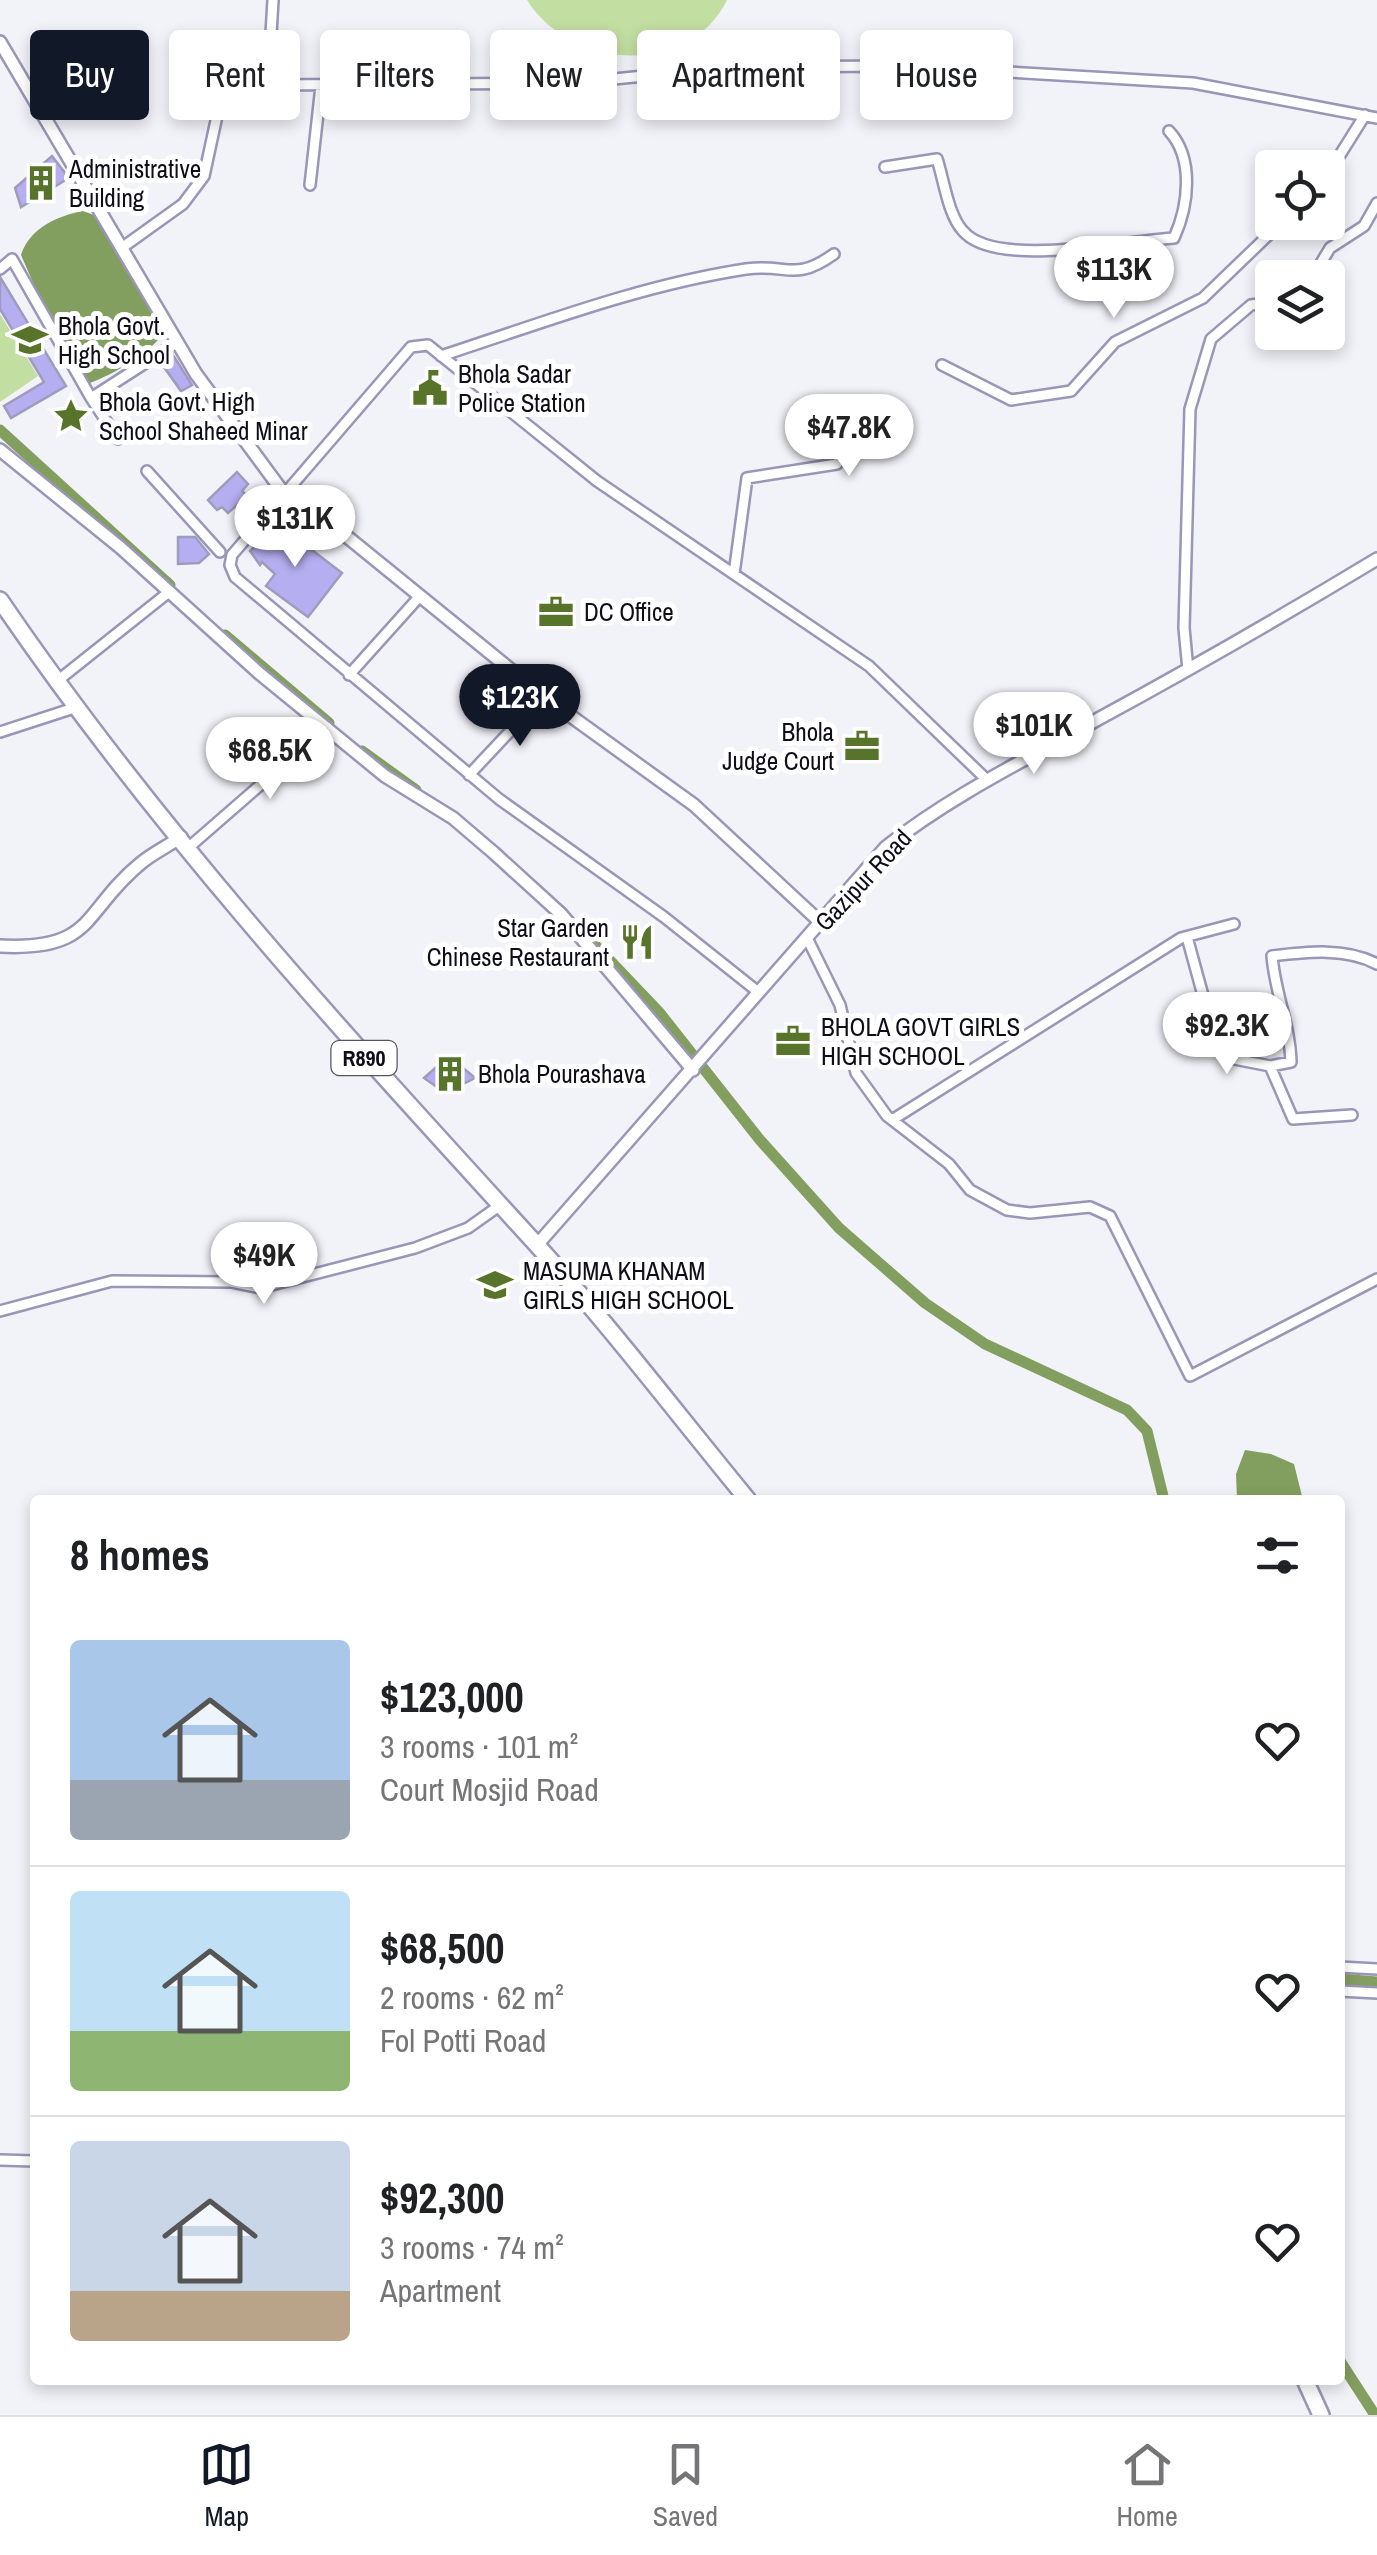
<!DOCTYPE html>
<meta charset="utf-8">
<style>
:root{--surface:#fff;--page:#f2f2f2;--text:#202124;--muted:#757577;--line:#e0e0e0;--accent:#111827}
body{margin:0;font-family:"Archivo Narrow",sans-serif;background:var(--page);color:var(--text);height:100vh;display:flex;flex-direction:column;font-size:38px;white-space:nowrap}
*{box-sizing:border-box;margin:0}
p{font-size:32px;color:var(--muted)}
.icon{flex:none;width:55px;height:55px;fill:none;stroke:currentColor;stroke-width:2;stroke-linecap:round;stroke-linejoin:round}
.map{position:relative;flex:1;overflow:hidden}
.details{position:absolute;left:30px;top:1495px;width:1315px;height:890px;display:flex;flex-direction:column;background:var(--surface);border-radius:10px;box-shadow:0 5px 15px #0003}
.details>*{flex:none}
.top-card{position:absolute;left:30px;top:30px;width:1318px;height:90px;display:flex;gap:20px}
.fabs{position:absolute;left:1255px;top:150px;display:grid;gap:20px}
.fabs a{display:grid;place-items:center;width:90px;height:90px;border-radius:10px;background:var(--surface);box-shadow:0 5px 15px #0003;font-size:50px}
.price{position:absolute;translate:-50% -85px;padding:0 22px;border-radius:35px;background:#fff;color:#222;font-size:32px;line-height:65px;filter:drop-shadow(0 2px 5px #0008)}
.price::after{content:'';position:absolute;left:50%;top:60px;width:30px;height:22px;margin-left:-15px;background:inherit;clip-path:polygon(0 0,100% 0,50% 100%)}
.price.on{background:var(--accent);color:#fff}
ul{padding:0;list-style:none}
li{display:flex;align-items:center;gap:30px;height:250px;padding:0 40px}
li+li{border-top:2px solid var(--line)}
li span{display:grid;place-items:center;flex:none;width:280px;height:200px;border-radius:10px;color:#555}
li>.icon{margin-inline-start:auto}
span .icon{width:120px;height:120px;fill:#fffc;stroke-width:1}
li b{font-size:42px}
h2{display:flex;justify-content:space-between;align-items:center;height:120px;padding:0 40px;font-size:42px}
.pill{padding:0 35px;border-radius:10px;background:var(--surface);box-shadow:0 5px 15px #0003;font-size:35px;line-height:90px}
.pill.on{background:var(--accent);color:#fff}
.dock{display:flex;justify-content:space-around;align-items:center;height:140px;border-top:2px solid var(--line);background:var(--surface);font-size:28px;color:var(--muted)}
.dock a{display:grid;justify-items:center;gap:5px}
.dock .on{color:var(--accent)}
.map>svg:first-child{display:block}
</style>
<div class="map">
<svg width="1377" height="2415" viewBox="0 0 1377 2415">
<rect width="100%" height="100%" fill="#f2f2f9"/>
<path fill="#c2dea1" d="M527,0H727C687,80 569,68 527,0Z
M0,314L38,376L0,402Z"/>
<path fill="#839f5f" d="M83,211L102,218L151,313L166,328C157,350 112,375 90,383L41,301L21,255C30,228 57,216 83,211Z
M1245,1450L1271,1454L1294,1464L1303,1500H1237L1236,1474Z"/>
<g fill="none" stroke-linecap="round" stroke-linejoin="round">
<path stroke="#839f5f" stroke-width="11" d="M0,430L170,585
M225,635L329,723
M362,751L416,790
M579,928L659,1012L760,1140L839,1228L925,1303L985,1344L1127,1410L1147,1431L1164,1500
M1340,1979L1377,1982
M1340,2361L1375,2415"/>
</g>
<path fill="#b5aef0" stroke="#9e9cbd" stroke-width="2.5" d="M52,156L69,178L21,207L15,188Z
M0,277L66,386L11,418L4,406L44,382L0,309Z
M173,355L192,385L181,391L161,363Z
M237,472L248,484L242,491L247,496L228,513L222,507L217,510L208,500Z
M278,524L342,573L308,617L266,586L275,574L262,562L260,565L250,551Z
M178,537H195L209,554L199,563L178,564Z
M449,1056L475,1078L465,1083L460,1078L450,1089L441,1090L424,1078Z"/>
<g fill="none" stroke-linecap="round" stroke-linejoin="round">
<defs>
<path id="minor" d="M268,85L273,0
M885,167L937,159C944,180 948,215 963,231C995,269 1125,241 1174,238C1189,205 1194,158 1169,131
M1328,174L1365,115
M310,185L321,86
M123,247L183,204L204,176L225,79L268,85L574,83L734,67L907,66L1193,83L1377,118
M0,269L12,259L91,398L178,342
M1312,278L1330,248L1364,226L1377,203
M441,356C542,323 641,285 746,269C788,263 793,283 834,254
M942,365L1011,400L1071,391L1115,342L1203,298L1282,222
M91,398L118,439
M147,471L220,552
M734,574L747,478L837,464L844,448H887
M1188,670L1184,628L1190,409L1211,339L1251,305L1272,302
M349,675L420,596
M56,682L169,592
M0,732L74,708
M469,775L543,696
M188,848L327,727
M1187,937L1213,1032L1229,1058L1270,1066L1293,1119L1352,1115
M808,940L840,1005L856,1073L887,1116L949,1164L970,1190L1007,1210L1030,1213L1090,1207L1110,1216L1190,1376L1377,1279
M757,991L664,917L499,799L235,577L230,565L232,555L411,347L428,345L597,481L869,666L986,779
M1270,1066L1291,1062C1290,1025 1275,993 1272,956C1306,952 1346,947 1377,964
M892,1120L1181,938L1234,924
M0,1311L112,1281L231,1282L260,1288L415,1248L468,1228L499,1206
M1340,1967L1377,1969
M1340,1991L1377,1993
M0,2160L35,2161"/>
<path id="tertiary" d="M0,42L196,374L302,518L307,523L324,518L543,696L694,805L819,921
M0,450L121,548L259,673L385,776L453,818L494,853L561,914L693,1070
M0,946C96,951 82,911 141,863C153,853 168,846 181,837
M537,1245L886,847C952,795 1027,759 1100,718C1194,667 1286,614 1377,559"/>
<path id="primary" d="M0,600C157,831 348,1038 536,1244C610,1326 678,1415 748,1500
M1305,2380L1321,2415"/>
</defs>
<use href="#minor" stroke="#9996b7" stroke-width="14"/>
<use href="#tertiary" stroke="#9996b7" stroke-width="16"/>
<use href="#primary" stroke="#9996b7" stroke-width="20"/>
<use href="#minor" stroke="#fff" stroke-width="9"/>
<use href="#tertiary" stroke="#fff" stroke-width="11"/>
<use href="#primary" stroke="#fff" stroke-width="15"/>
</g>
<defs>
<symbol id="building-bare" viewBox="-9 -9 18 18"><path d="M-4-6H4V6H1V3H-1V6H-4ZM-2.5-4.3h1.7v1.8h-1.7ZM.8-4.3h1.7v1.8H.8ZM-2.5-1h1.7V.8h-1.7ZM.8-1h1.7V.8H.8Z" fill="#57742a" stroke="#fff" stroke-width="2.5" paint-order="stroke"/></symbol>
<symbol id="school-bare" viewBox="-9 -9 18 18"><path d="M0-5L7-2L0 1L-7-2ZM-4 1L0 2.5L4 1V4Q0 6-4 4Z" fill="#57742a" stroke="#fff" stroke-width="2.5" paint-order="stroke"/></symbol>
<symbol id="civic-bare" viewBox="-9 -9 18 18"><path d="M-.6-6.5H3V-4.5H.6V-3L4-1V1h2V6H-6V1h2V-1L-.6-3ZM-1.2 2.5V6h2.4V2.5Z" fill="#57742a" stroke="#fff" stroke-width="2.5" paint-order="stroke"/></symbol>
<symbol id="sight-bare" viewBox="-9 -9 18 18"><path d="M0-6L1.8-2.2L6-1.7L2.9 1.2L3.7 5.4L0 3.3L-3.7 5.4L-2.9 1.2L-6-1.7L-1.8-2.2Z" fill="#57742a" stroke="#fff" stroke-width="2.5" paint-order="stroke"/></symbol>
<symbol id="office-bare" viewBox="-9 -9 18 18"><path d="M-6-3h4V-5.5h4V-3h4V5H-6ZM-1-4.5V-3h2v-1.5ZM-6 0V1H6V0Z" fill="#57742a" stroke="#fff" stroke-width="2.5" paint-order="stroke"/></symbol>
<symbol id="restaurant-bare" viewBox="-9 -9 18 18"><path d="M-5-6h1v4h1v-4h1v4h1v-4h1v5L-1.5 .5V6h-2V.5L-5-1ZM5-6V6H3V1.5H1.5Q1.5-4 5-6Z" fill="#57742a" stroke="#fff" stroke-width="2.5" paint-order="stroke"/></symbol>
</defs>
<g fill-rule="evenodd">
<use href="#building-bare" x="16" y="158" width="50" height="50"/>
<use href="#school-bare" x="5" y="315" width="50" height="50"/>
<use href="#civic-bare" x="405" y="363" width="50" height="50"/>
<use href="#sight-bare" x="46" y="391" width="50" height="50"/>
<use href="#office-bare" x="531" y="587" width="50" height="50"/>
<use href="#office-bare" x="837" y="721" width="50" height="50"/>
<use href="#restaurant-bare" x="612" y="917" width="50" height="50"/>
<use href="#office-bare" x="768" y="1016" width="50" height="50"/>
<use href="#building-bare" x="425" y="1049" width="50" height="50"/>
<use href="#school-bare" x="470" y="1260" width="50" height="50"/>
</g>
<g text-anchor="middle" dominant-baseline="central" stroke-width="10" stroke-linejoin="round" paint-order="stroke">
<rect fill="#fff" stroke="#57565e" stroke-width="2.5" x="331.5" y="1041" width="65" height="34" rx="8"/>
<g font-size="22" font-weight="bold" fill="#0f0d19">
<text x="364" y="1058">R890</text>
</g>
<g font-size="25" fill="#0f0d19" stroke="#fff" text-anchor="start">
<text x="69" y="169">Administrative<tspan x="69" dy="29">Building</tspan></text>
<text x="58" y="326">Bhola Govt.<tspan x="58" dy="29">High School</tspan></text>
<text x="458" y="374">Bhola Sadar<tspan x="458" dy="29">Police Station</tspan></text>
<text x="99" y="402">Bhola Govt. High<tspan x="99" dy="29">School Shaheed Minar</tspan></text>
<text x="584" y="612">DC Office</text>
<text x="834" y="732" text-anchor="end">Bhola<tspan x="834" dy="29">Judge Court</tspan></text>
<text x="609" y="928" text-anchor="end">Star Garden<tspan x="609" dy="29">Chinese Restaurant</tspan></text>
<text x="821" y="1027">BHOLA GOVT GIRLS<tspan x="821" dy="29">HIGH SCHOOL</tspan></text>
<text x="478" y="1074">Bhola Pourashava</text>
<text x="523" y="1271">MASUMA KHANAM<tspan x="523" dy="29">GIRLS HIGH SCHOOL</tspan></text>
</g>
<g font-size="25" fill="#0f0d19" stroke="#fff">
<text transform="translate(863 880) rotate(-47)">Gazipur Road</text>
</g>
</g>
</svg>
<div class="fabs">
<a><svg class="icon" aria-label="locate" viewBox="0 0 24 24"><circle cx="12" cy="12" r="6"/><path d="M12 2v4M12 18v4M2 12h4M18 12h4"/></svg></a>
<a><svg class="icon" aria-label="layers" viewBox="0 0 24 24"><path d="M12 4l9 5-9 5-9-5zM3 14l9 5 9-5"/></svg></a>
</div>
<b class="price" style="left:1114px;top:321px">$113K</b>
<b class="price" style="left:849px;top:479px">$47.8K</b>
<b class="price" style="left:295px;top:570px">$131K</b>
<b class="price on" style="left:520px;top:749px">$123K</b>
<b class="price" style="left:1034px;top:777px">$101K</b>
<b class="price" style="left:270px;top:802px">$68.5K</b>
<b class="price" style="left:1227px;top:1077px">$92.3K</b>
<b class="price" style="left:264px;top:1307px">$49K</b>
<div class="top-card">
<a class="pill on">Buy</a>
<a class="pill">Rent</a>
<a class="pill">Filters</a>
<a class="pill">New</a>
<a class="pill">Apartment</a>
<a class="pill">House</a>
</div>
<section class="details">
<h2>8 homes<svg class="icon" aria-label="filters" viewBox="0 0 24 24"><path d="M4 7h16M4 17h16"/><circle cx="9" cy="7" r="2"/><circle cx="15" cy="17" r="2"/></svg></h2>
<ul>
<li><span style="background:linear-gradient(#a9c7e8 70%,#9aa5b1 0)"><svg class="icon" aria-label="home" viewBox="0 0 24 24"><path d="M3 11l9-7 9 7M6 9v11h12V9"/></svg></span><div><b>$123,000</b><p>3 rooms · 101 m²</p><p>Court Mosjid Road</p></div><svg class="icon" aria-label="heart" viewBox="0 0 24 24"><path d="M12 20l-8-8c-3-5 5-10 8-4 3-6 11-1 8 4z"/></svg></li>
<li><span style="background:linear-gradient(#bfe0f5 70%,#8fb573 0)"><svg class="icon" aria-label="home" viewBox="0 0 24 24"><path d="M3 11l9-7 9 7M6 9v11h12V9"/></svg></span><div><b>$68,500</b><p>2 rooms · 62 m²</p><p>Fol Potti Road</p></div><svg class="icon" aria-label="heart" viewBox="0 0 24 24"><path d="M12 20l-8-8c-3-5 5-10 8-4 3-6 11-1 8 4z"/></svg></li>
<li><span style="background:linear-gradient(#c9d6e8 75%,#b9a48a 0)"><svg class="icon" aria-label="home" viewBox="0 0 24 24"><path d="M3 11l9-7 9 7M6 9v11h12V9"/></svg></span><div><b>$92,300</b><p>3 rooms · 74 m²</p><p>Apartment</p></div><svg class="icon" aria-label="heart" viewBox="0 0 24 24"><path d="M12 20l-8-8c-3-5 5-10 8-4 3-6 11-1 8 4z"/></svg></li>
</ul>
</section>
</div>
<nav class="dock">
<a class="on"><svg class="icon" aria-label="map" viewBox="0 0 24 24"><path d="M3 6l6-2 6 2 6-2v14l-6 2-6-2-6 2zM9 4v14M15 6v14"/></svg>Map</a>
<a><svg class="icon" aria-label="saved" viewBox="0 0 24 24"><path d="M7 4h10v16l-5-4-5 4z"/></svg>Saved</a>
<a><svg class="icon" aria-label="home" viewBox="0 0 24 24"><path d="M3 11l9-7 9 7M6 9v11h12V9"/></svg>Home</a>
</nav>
